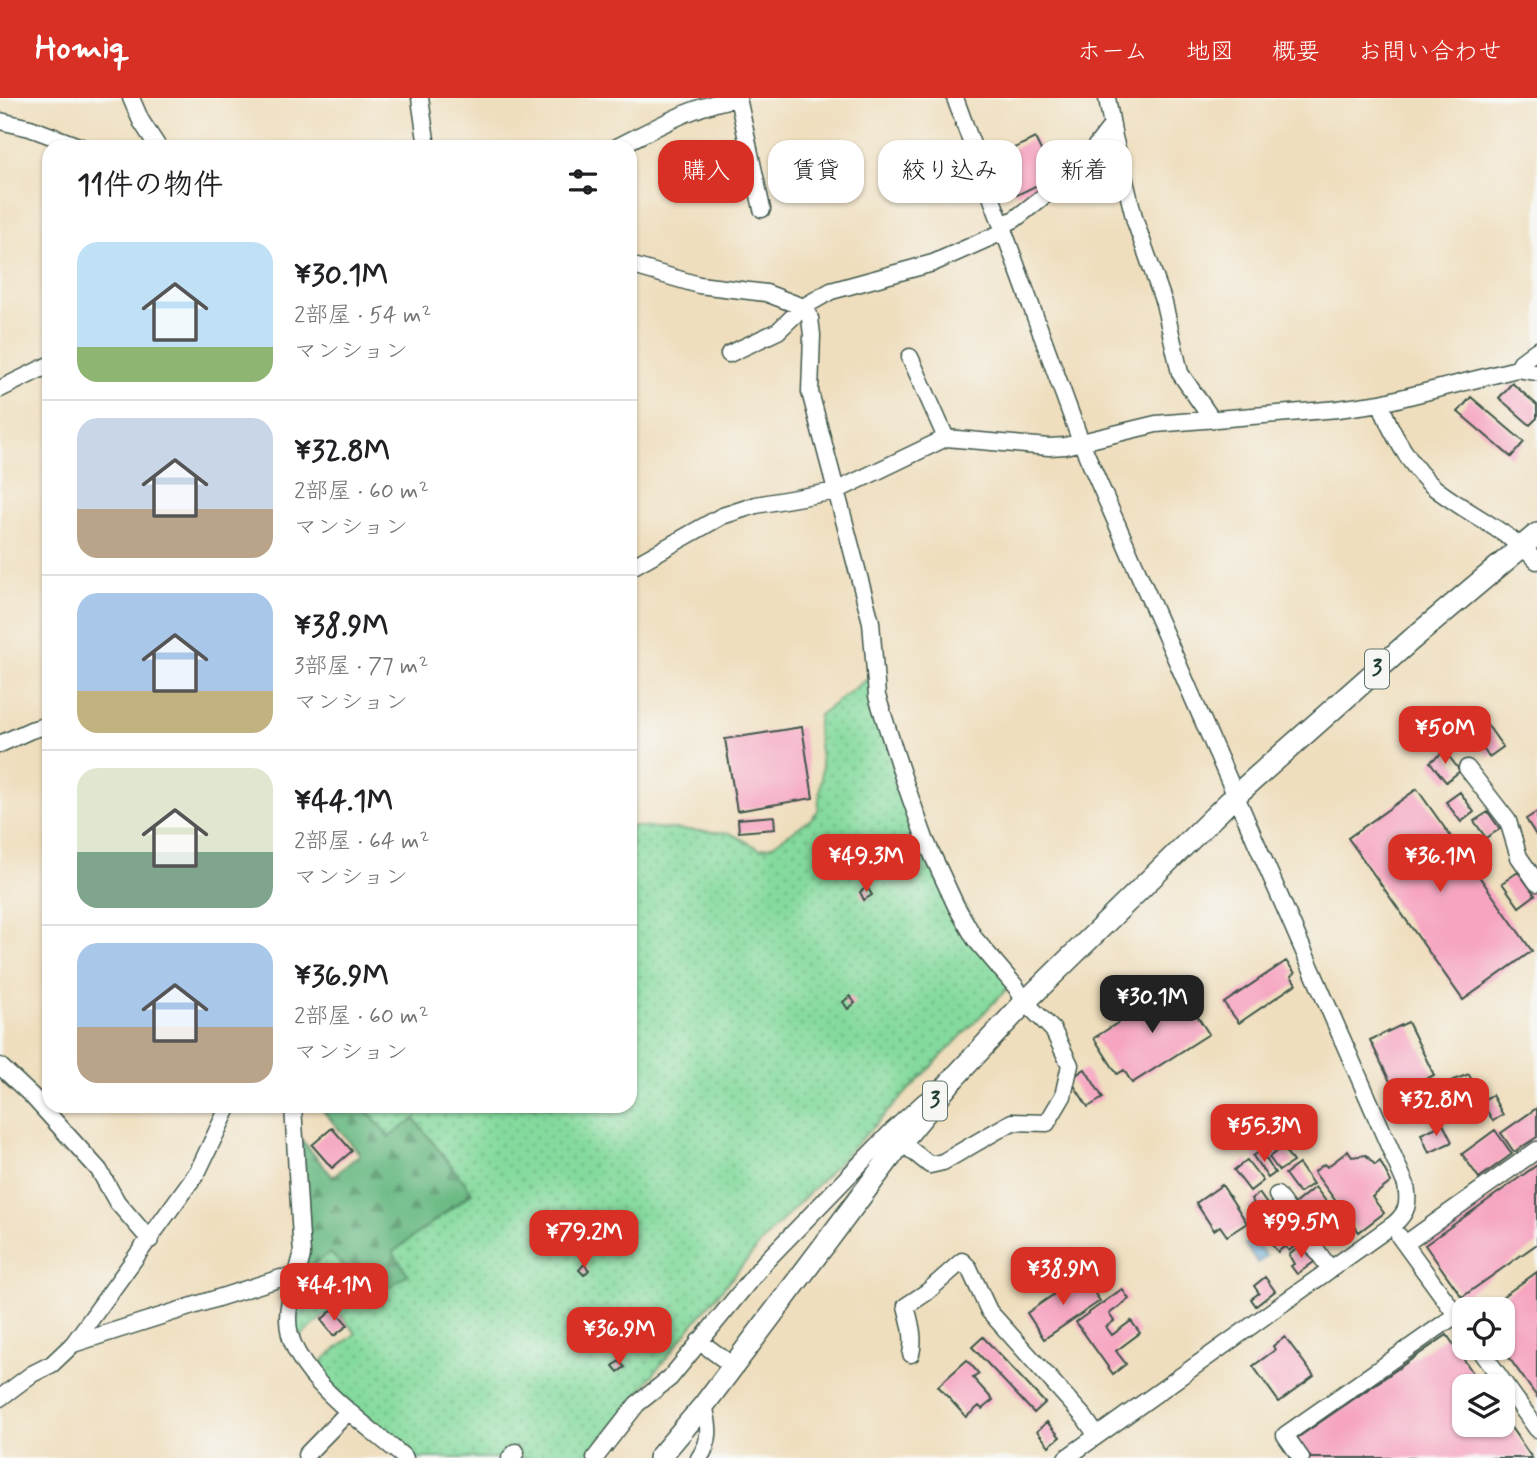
<!DOCTYPE html>
<html lang="ja">
<meta charset="utf-8">
<style>
:root{--surface:#fff;--page:#f2f2f2;--text:#202124;--muted:#757577;--line:#e0e0e0;--accent:#d93025}
body{margin:0;font-family:Mynerve,"Klee One",sans-serif;background:var(--page);color:var(--text);height:100vh;display:flex;flex-direction:column;font-size:26px;white-space:nowrap}
*{box-sizing:border-box;margin:0}
p{font-size:23px;color:var(--muted)}
.icon{flex:none;width:38px;height:38px;fill:none;stroke:currentColor;stroke-width:2;stroke-linecap:round;stroke-linejoin:round}
.map{position:relative;flex:1;overflow:hidden}
.side{position:absolute;left:42px;top:42px;width:595px;height:973px;display:flex;flex-direction:column;background:var(--surface);border-radius:21px;box-shadow:0 2px 5px #0004}
.side>*{flex:none}
.guide{position:absolute;left:658px;top:42px;width:665px;height:63px;display:flex;gap:14px}
.tools{position:absolute;left:1452px;top:1199px;display:grid;gap:14px}
.tools a{display:grid;place-items:center;width:63px;height:63px;border-radius:14px;background:var(--surface);box-shadow:0 2px 5px #0004;font-size:35px}
.price{position:absolute;translate:-50% -60px;padding:0 16px;border-radius:14px;background:var(--accent);color:#fff;font-size:23px;line-height:46px;filter:drop-shadow(0 2px 4px #0008)}
.price::after{content:'';position:absolute;left:50%;top:42px;width:21px;height:16px;margin-left:-10px;background:inherit;clip-path:polygon(0 0,100% 0,50% 100%)}
.price.selected{background:#222;color:#fff}
ul{padding:0;list-style:none}
li{display:flex;align-items:center;gap:21px;height:175px;padding:0 35px}
li+li{border-top:2px solid var(--line)}
li span{display:grid;place-items:center;flex:none;width:196px;height:140px;border-radius:21px;color:#555}
li>.icon{margin-inline-start:auto}
span .icon{width:84px;height:84px;fill:#fffc;stroke-width:1}
li b{font-size:30px}
h2{display:flex;justify-content:space-between;align-items:center;height:84px;padding:0 35px;font-size:30px}
.chip{padding:0 24px;border-radius:21px;background:var(--surface);box-shadow:0 2px 5px #0004;font-size:24px;line-height:63px}
.chip.selected{background:var(--accent);color:#fff}
header{display:flex;align-items:center;gap:42px;box-sizing:border-box;height:98px;padding:0 35px;background:var(--accent);color:#fff}
header strong{font-size:33px}
nav{display:flex;gap:38px;margin-inline-start:auto;font-size:24px}
.map>svg:first-child{display:block}
</style>
<header>
<strong>Homiq</strong>
<nav><a>ホーム</a><a>地図</a><a>概要</a><a>お問い合わせ</a></nav>
</header>
<div class="map">
<svg width="1537" height="1360" viewBox="0 0 1537 1360">
<defs>
<pattern id="grass-dots" width="8" height="8" patternUnits="userSpaceOnUse" patternTransform="scale(1.75)"><rect width="8" height="8" fill="#84da9d"/><path d="M2 2h.1M6 6h.1" fill="none" stroke="#6bb281" stroke-width="1.8" stroke-linecap="round"/></pattern>
<pattern id="forest-firs" width="22" height="20" patternUnits="userSpaceOnUse" patternTransform="scale(1.75)"><rect width="22" height="20" fill="#6bba84"/><path d="M5 1l3.5 6h-7zM16 11l3.5 6h-7z" fill="#57986d"/></pattern>
<pattern id="water-rules" width="6" height="5" patternUnits="userSpaceOnUse" patternTransform="scale(1.75)"><rect width="6" height="5" fill="#75baeb"/><path d="M0 2.5h6" fill="none" stroke="#5f98bf"/></pattern>
</defs>
<rect width="100%" height="100%" fill="#f6f6f2"/>
<filter id="ink" filterUnits="userSpaceOnUse"><feTurbulence type="fractalNoise" baseFrequency=".0143" numOctaves="2"/><feDisplacementMap in="SourceGraphic" scale="14" xChannelSelector="R" yChannelSelector="G"/><feConvolveMatrix kernelMatrix="1 2 1 2 8 2 1 2 1" color-interpolation-filters="sRGB"/></filter>
<filter id="wash" filterUnits="userSpaceOnUse"><feTurbulence type="fractalNoise" baseFrequency=".00686" numOctaves="4" result="noise"/><feDisplacementMap in="SourceGraphic" scale="28" xChannelSelector="R" yChannelSelector="G"/><feGaussianBlur stdDeviation="1.57" result="paint"/><feColorMatrix in="noise" values="0 0 0 0 0 0 0 0 0 0 0 0 0 0 0 0 0 1.4 0 .05"/><feComposite in="paint" operator="in"/></filter>
<g filter="url(#wash)">
<rect width="100%" height="100%" fill="#efdebd"/>
<path fill="url(#grass-dots)" stroke="#528c68" stroke-width="2" d="M870,579L915,722L1009,885L1007,891L767,1138L694,1225L587,1360H522L515,1348L502,1360H412L311,1272L356,1235L334,1210L296,1242C294,1224 289,1190 302,1175C310,1166 320,1161 330,1154L361,1184H376L393,1154L472,1095L415,1021L389,1039L363,1008H630V728L730,735L760,751L771,748L812,720L818,712L822,669L817,631L819,617Z"/>
<path fill="url(#forest-firs)" stroke="#457c5c" stroke-width="2" d="M319,1008H363L389,1039L414,1021L472,1094L393,1154L408,1176L390,1189L376,1184H361L330,1155L303,1174L300,1040L333,1079L360,1056Z"/>
<path fill="url(#water-rules)" stroke="#4a7c90" stroke-width="2" d="M1253,1140L1266,1158L1258,1165L1245,1147Z"/>
<g id="blocks">
<path fill="#f6a5c1" d="M1035,40L1054,79L1017,97L998,58Z
M1512,285L1537,307V320L1530,327L1499,300Z
M1471,299L1524,344L1511,359L1458,314Z
M1486,625L1503,649L1489,659L1472,635Z
M802,629L813,700L737,713L725,641Z
M1445,653L1460,673L1446,684L1430,664Z
M1417,691L1532,853L1463,902L1348,740Z
M1460,694L1474,714L1461,724L1446,704Z
M1488,714L1500,731L1486,740L1474,723Z
M1537,714V739L1526,721Z
M774,718L775,731L739,734L738,721Z
M1518,774L1535,797L1519,809L1502,785Z
M867,789L872,797L864,802L860,794Z
M1286,863L1295,875L1291,878L1296,886L1239,925L1224,905Z
M1177,887L1209,936L1132,985L1124,972L1117,976L1094,940Z
M850,898L855,905L848,911L843,904Z
M1408,924L1434,977L1396,996L1370,942Z
M1085,971L1103,1000L1088,1009L1070,981Z
M1469,976L1475,990L1449,1000L1443,986Z
M1492,997L1503,1017L1493,1023L1481,1003Z
M1537,1010V1039L1514,1054L1501,1035Z
M1443,1026L1452,1044L1429,1055L1421,1036Z
M332,1030L352,1053L332,1070L312,1047Z
M1495,1032L1512,1056L1479,1080L1462,1056Z
M1283,1049L1293,1064L1279,1073L1269,1059Z
M1261,1053L1275,1075L1268,1080L1253,1058Z
M1348,1053L1352,1059L1366,1057L1375,1067L1380,1063L1391,1084L1372,1099L1384,1115L1359,1134L1314,1074L1324,1066L1327,1069Z
M1247,1062L1263,1083L1250,1093L1234,1072Z
M1299,1066L1313,1086L1299,1095L1285,1076Z
M1537,1067V1146L1462,1199L1425,1147Z
M1222,1087L1247,1125L1227,1138L1220,1128L1214,1132L1196,1105Z
M1315,1089L1332,1111L1317,1124L1305,1109L1298,1114L1293,1107Z
M1259,1095L1269,1109L1256,1119L1248,1109L1254,1105L1251,1101Z
M1277,1114L1284,1123L1269,1134L1262,1125Z
M1335,1115L1346,1129L1332,1140L1321,1126Z
M1286,1131L1298,1145L1289,1153L1285,1148L1278,1154L1270,1144Z
M1302,1147L1314,1164L1297,1176L1291,1168L1294,1166L1289,1157Z
M584,1166L589,1172L584,1177L579,1172Z
M1537,1174V1299L1502,1250L1503,1211H1485Z
M1082,1177L1100,1203L1044,1241L1027,1215Z
M1265,1179L1275,1193L1256,1208L1251,1201L1259,1195L1254,1188Z
M1122,1191L1129,1201L1109,1216L1114,1223L1106,1229L1112,1237L1131,1223L1140,1235L1116,1253L1126,1266L1113,1276L1076,1224Z
M334,1211L348,1227L334,1238L321,1222Z
M1447,1237L1482,1288H1465V1326H1503V1318L1532,1360H1311L1297,1340Z
M983,1239L1045,1305L1034,1315L972,1249Z
M1285,1239L1314,1278L1279,1304L1253,1268L1275,1252L1273,1248Z
M967,1262L979,1276L973,1280L993,1302L982,1311L979,1308L966,1319L938,1288Z
M619,1263L625,1269L618,1274L613,1268Z
M1047,1324L1060,1339L1049,1348L1037,1333Z"/>
</g>
</g>
<g filter="url(#ink)">
<use href="#blocks" fill-opacity="0" stroke="#3e5549" stroke-width="2"/>
<g fill="none" stroke-linecap="round" stroke-linejoin="round">
<defs>
<path id="minor" d="M131,0L141,23L158,49
M420,0L427,49
M738,0L762,111
M955,0L1081,344L1406,1087C1409,1105 1408,1114 1394,1126L1066,1360
M1107,0L1114,39L1135,123L1164,205L1180,275L1211,320
M0,23L30,30L81,49
M617,49C656,30 695,6 739,0
M1002,127L1015,121L1079,70L1112,27
M630,167L699,187L766,195L803,209L831,193L933,165L1005,133
M729,256L778,233L803,209L810,220L812,237L810,294L871,524L877,598L903,679L925,741L956,808L975,841L1016,889L1025,904L1053,932L1070,967L1063,998L1047,1025L1012,1024L943,1064L930,1067L901,1044
M910,259L946,340
M1517,271L1521,264L1537,252
M0,291L49,267
M1381,305C1388,331 1414,374 1436,391C1470,417 1506,432 1537,463
M630,470L722,418L756,407L836,393L946,340L1049,349L1065,348L1156,326L1338,311L1381,305L1517,271L1537,274
M0,646L31,632L49,627
M1467,670L1508,723L1519,759L1537,785
M0,968L32,998L99,1072L117,1104L150,1142
M293,1008L302,1157C297,1179 288,1199 288,1221C288,1277 368,1327 405,1360
M1277,1097L1330,1171
M1399,1138L1465,1229
M1405,1146L1537,1052
M699,1243L733,1268
M73,1246L281,1180H294
M1479,1250L1537,1331
M911,1256C915,1239 910,1224 906,1208L927,1194L962,1163L969,1170L989,1213L1084,1319L1097,1338
M0,1300L32,1276L52,1266L73,1246L198,1073L229,1008
M306,1357L349,1313
M510,1360L516,1354
M595,1360L637,1306L670,1280L765,1164L892,1033L925,1003
M699,1360C712,1343 709,1327 704,1307
M1301,1360L1285,1337L1456,1217"/>
<path id="major" d="M659,1360L704,1307L907,1037L954,980L1025,904L1235,698L1411,542L1537,436"/>
</defs>
<use href="#minor" stroke="#3e5549" stroke-width="19"/>
<use href="#major" stroke="#3e5549" stroke-width="24"/>
<use href="#minor" stroke="#fff" stroke-width="16"/>
<use href="#major" stroke="#fff" stroke-width="21"/>
</g>
</g>
<g text-anchor="middle" dominant-baseline="central" stroke-width="6" stroke-linejoin="round" paint-order="stroke">
<g fill="#f6f6f2" stroke="#60746d" stroke-width="2">
<rect x="1365" y="551.5" width="24" height="39" rx="5"/>
<rect x="923" y="983.5" width="24" height="39" rx="5"/>
</g>
<g font-size="23" font-weight="bold" fill="#1f3d34">
<text x="1377" y="571">3</text>
<text x="935" y="1003">3</text>
</g>
</g>
</svg>
<div class="tools">
<a><svg class="icon" aria-label="locate" viewBox="0 0 24 24"><circle cx="12" cy="12" r="6"/><path d="M12 2v4M12 18v4M2 12h4M18 12h4"/></svg></a>
<a><svg class="icon" aria-label="layers" viewBox="0 0 24 24"><path d="M12 4l9 5-9 5-9-5zM3 14l9 5 9-5"/></svg></a>
</div>
<b class="price" style="left:1445px;top:668px">¥50M</b>
<b class="price" style="left:866px;top:796px">¥49.3M</b>
<b class="price" style="left:1440px;top:796px">¥36.1M</b>
<b class="price selected" style="left:1152px;top:937px">¥30.1M</b>
<b class="price" style="left:1436px;top:1040px">¥32.8M</b>
<b class="price" style="left:1264px;top:1066px">¥55.3M</b>
<b class="price" style="left:1301px;top:1162px">¥99.5M</b>
<b class="price" style="left:584px;top:1172px">¥79.2M</b>
<b class="price" style="left:1063px;top:1209px">¥38.9M</b>
<b class="price" style="left:334px;top:1225px">¥44.1M</b>
<b class="price" style="left:619px;top:1269px">¥36.9M</b>
<div class="guide">
<a class="chip selected">購入</a>
<a class="chip">賃貸</a>
<a class="chip">絞り込み</a>
<a class="chip">新着</a>
</div>
<section class="side">
<h2>11件の物件<svg class="icon" aria-label="filters" viewBox="0 0 24 24"><path d="M4 7h16M4 17h16"/><circle cx="9" cy="7" r="2"/><circle cx="15" cy="17" r="2"/></svg></h2>
<ul>
<li><span style="background:linear-gradient(#bfe0f5 75%,#8fb573 0)"><svg class="icon" aria-label="home" viewBox="0 0 24 24"><path d="M3 11l9-7 9 7M6 9v11h12V9"/></svg></span><div><b>¥30.1M</b><p>2部屋 · 54 m²</p><p>マンション</p></div></li>
<li><span style="background:linear-gradient(#c9d6e8 65%,#b9a48a 0)"><svg class="icon" aria-label="home" viewBox="0 0 24 24"><path d="M3 11l9-7 9 7M6 9v11h12V9"/></svg></span><div><b>¥32.8M</b><p>2部屋 · 60 m²</p><p>マンション</p></div></li>
<li><span style="background:linear-gradient(#a9c7e8 70%,#c2b280 0)"><svg class="icon" aria-label="home" viewBox="0 0 24 24"><path d="M3 11l9-7 9 7M6 9v11h12V9"/></svg></span><div><b>¥38.9M</b><p>3部屋 · 77 m²</p><p>マンション</p></div></li>
<li><span style="background:linear-gradient(#dfe7d0 60%,#7fa58c 0)"><svg class="icon" aria-label="home" viewBox="0 0 24 24"><path d="M3 11l9-7 9 7M6 9v11h12V9"/></svg></span><div><b>¥44.1M</b><p>2部屋 · 64 m²</p><p>マンション</p></div></li>
<li><span style="background:linear-gradient(#a9c7e8 60%,#b9a48a 0)"><svg class="icon" aria-label="home" viewBox="0 0 24 24"><path d="M3 11l9-7 9 7M6 9v11h12V9"/></svg></span><div><b>¥36.9M</b><p>2部屋 · 60 m²</p><p>マンション</p></div></li>
</ul>
</section>
</div>
